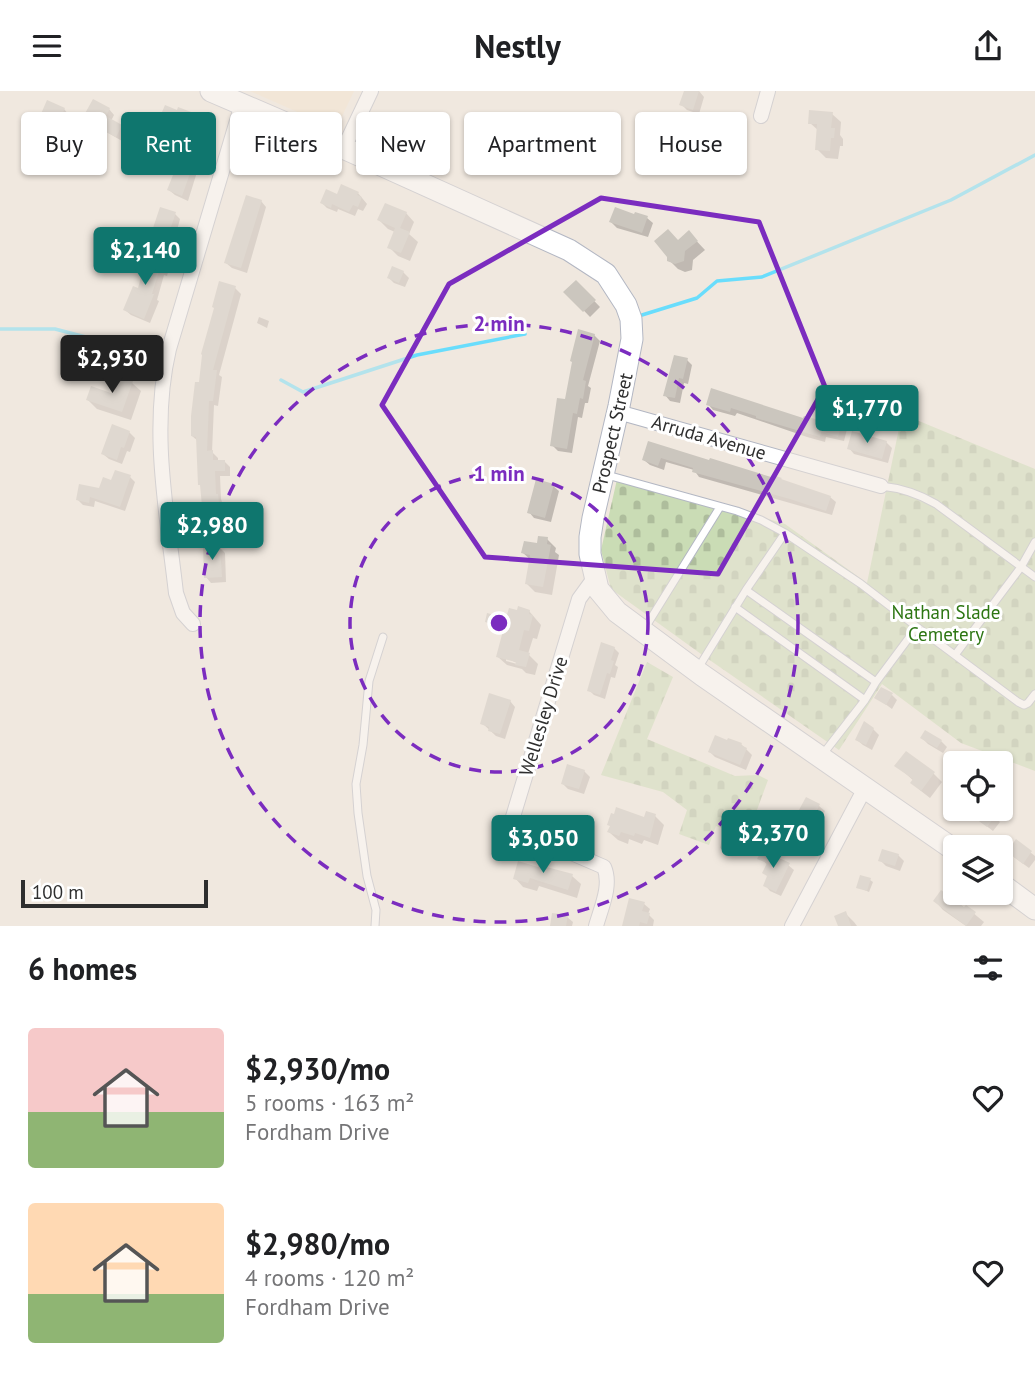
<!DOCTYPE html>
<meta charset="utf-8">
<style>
:root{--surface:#fff;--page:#f6f6f6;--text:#202124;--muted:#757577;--accent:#0f766e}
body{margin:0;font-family:"PT Sans",sans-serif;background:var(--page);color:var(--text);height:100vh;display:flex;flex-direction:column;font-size:26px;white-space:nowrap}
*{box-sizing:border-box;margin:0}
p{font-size:23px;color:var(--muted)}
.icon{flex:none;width:38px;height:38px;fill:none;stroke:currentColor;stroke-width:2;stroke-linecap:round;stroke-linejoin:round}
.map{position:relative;height:835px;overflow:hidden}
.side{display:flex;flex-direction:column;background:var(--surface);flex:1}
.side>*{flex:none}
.top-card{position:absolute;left:21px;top:21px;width:994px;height:63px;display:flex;gap:14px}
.controls{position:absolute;left:943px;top:660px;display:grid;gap:14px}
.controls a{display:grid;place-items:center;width:70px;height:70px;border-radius:7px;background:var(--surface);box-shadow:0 2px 5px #0004;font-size:35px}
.scale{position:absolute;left:21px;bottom:18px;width:187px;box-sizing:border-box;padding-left:7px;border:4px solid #2e2e2e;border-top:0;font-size:19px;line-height:24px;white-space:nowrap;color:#2e2e2e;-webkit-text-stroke:5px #fff;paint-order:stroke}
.price{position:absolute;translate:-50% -60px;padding:0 16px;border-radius:7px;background:var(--accent);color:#fff;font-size:23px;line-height:46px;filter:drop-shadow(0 2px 4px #0008)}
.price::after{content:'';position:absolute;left:50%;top:42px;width:21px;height:16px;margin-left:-10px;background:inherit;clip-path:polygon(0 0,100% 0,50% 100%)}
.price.active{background:#222;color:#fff}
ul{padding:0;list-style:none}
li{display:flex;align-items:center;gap:21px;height:175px;padding:0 28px}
li span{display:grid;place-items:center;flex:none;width:196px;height:140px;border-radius:7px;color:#555}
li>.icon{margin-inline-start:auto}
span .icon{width:84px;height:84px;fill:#fffc;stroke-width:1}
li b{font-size:30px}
h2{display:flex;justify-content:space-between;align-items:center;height:84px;padding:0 28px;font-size:30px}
.pill{padding:0 24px;border-radius:7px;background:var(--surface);box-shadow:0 2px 5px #0004;font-size:24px;line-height:63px}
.pill.active{background:var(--accent);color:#fff}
header{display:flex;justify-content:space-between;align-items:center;height:91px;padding:0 28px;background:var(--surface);font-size:32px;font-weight:700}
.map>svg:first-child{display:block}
</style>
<header><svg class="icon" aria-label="menu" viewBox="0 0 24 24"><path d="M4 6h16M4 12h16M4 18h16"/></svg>Nestly<svg class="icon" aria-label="share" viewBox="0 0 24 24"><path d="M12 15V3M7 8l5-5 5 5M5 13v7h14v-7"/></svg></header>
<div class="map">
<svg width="1035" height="835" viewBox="0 0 1035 835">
<defs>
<pattern id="cemetery-stones" width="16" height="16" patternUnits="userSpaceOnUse" patternTransform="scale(1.75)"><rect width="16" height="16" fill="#cadcb5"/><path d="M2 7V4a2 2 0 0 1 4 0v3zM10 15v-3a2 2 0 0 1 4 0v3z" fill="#aebd9c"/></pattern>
</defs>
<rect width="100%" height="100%" fill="#f0e8df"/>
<path fill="#f3e5ce" d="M250,0H354L336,38Z"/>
<path fill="url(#cemetery-stones)" d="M902,323L1035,378V680L961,652L882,593L839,659L701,563L611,498L601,459L618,384L785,433L867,492Z
M647,571L673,586L647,648L735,685L758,684L768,689L747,746L716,735L709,754L679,743L687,719L663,701L601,684Z"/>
<path fill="#0003" fill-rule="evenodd" d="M686,0H699L704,6L699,23L687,19L681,13Z
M64,18L69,24L61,44L45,37L39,31Z
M109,18L114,24L111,30L121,35L127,41L122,50L91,32L85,26Z
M832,23L841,31L840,44L843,48V55H840L838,68L826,67L817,58L819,40L810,32Z
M198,25L204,31L198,45L167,33L161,28Z
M273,60L280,63L286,69L279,82L260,73L255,68Z
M192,76L197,81L188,110L175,104L169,99Z
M358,102L367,113L363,120L358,118L355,125L338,118L337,121L327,117L322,112L337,105Z
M261,110L266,116L247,182L232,177L226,172Z
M406,122L414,131L409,143L418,151L410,170L398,165L389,156L395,141L388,138L379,129Z
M175,123L180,128L175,147L161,142L155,137Z
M647,127L653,132L648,146L617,137L611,131Z
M689,142L705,159L693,169L692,179L685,181L678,178L669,169L678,150Z
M165,168L170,174L167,185L164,184L157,209L159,210L150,232L131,224L125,219Z
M403,181L409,187L405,196L394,192L389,187Z
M576,191L600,216L590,226L566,201Z
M235,197L241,203L219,284L222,286L218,315L214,314L212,361L218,367V371L224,370L230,376V385H220L221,408L223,414L229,413L235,419L236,427L225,428L226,439L212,440L206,435L198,350L192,345L200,293Z
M259,226L269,230L267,237L257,232Z
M594,244L600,250L588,295L591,297L588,312H585L582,327L578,326L572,362L558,360L552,354L566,310Z
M687,269L692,274L688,293L684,292L680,312L670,310L665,304Z
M132,292L141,300L131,329L97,318L88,309L113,304Z
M708,313L825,332H841L847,338L844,350L826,346L825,351L807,346L737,322L735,325L713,319Z
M129,341L135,347L130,361L127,360L122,373L109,368L103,363Z
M886,351L892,357L888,372L854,363L849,357Z
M649,352L830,406L836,411L832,424L699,386L694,379L666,371L664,379L650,374L644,369Z
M130,386L135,391L125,420L95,410L94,416L83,414L78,409L101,399L112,391Z
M553,395L559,400L551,431L534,427L529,421Z
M547,448L556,457L555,461L559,464L552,504L535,501L527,493L531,469L523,462Z
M220,457L225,462L226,491L211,492L206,486Z
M529,520L541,534L537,548L533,547L528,563L538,573L535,584L526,582L522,578L507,574L498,566L504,542L496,540L487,531L508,529ZM506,567L524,575L506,570Z
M614,557L619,562L615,574L618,576L615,587L611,586L605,608L594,604L589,599Z
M892,604L897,609L892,618L877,607Z
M510,610L515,616L505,648L496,645L482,632Z
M873,638L879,644L872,659L863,654L857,649Z
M922,647L941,650L947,656L943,662L928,653Z
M741,653L752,664L746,679L715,666L710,661Z
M897,675L933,682L942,691L930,707L921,700L912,692L914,690Z
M584,680L590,686L584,703L568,698L563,693Z
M807,708L819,715L825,720L814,742L801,735L796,730Z
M969,718H988L987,719L1000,731L993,740L980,730Z
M615,725L645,728L655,725L664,734L658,754L644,749L642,753L629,748L628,753L618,749L609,741Z
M546,726L556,727L558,729V738L547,737L545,735Z
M722,748L731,750L733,752L732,761L723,759L720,757Z
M1016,750L1035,765V769L1029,777L1014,766Z
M898,764L904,770L900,780L886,775L880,769Z
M760,767L788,774L794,779L781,805L770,800L765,794L769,786L768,774Z
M572,785L581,793L577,807L539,795L537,800L523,796L515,787Z
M870,789L873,791L869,801L858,796Z
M935,810L965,818L966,816L984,831L981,835H966L943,819Z
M644,813L650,818L648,823L654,829L653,835H625Z
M845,822L854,831L857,835H840Z
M567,826L573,831L572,835H551Z"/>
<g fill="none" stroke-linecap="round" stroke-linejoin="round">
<path stroke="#69ddfc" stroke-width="3.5" d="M642,224L697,207L717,190L762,186L951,109L1035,64
M0,238H55L147,262
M281,289L303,301L417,264L525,243"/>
</g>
<path fill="#cbc6be" d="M684,0H699L693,19L679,14Z
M93,8L110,17L106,25L122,34L116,46L104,40L105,38L83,26Z
M47,9L65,17L55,39L37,32Z
M165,14L177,19L178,16L199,24L192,41L159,28Z
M809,19L833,21L831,37H835L834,47H831L830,60L815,59L817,33H808Z
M259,55L271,60L272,58L281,62L273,78L253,68Z
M179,69L193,74L182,105L167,99Z
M341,93L359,101L357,104L362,106L358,116L353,114L349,121L332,113L331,117L320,112L326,98L337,103Z
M246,104L262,109L241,177L224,172Z
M385,112L407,121L400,137L410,141L401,162L387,157L395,137L377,129Z
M160,116L176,121L169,142L153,137Z
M615,116L634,123L635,121L648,125L642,142L609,131Z
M668,138L678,149L689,139L698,150L685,160L684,170L675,173L667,170V166L654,150Z
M148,162L166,167L162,181L159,180L152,203H154L144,228L123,219L133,195L138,197Z
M392,175L404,180L399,192L387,187Z
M576,189L596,209L583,221L563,201Z
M219,190L236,195L213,279H217L213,310H209L207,360L213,359V369H225V380H215L216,403H218L219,412L230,411L231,422L221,423V434L204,436L200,394H198L196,346L191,345V325L195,291H199L202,264L201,263L214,217L212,216Z
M578,238L595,243L583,289L586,290L583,308L580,307L577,323L573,322L567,358L550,355L557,307L565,308L572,271L570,270Z
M674,264L688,267L683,288L679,287L675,307L663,305Z
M117,285L133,290L122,321L86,309L91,295L111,302Z
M711,297L803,327L804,325L823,330L824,326L842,331L838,346L821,341L820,346L756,327V325L731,317L730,321L706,314Z
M112,333L130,340L124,357L121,356L117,369L101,363Z
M852,340L887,350L882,368L847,358Z
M648,350L709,369L710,367L771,386L772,384L782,387L781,388L831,405L826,420L790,408L692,381L693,377L661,367L658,375L642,369Z
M115,379L131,384L120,416L90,406L89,412L76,409L79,393L99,397L103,386L111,389Z
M536,388L554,393L545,427L527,422Z
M538,445L548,446L547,453L551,454L543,496L525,493L530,464L521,462L524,450L537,452Z
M220,455L222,486L204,487L203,456Z
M518,515L530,519L529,523L533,524L529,540L524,539L519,559L530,562L526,576L515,574L516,571L496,566L504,536L485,531L487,522L506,527L509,517L517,519Z
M601,551L615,556L611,569L614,570L610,583L607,582L600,604L587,600Z
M881,596L893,602L886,614L874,607Z
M489,602L511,609L500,643L488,640L489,636L480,633Z
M864,630L874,637L866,654L855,649Z
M925,639L942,649L937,657L920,647Z
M715,644L727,649L728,647L742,652L741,654L747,657L740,674L708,661Z
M906,660L935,681L921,700L910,692L913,688L894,675Z
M567,673L585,679L579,698L561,693Z
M806,706L820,713L808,738L793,730Z
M616,716L644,726L646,720L656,723L650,747L635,742L634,745L621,741L619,745L607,741L610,735L607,734L611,722L614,723Z
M977,718H987L996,724L987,736L972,725Z
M1016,748L1032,760L1023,773L1007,761Z
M882,758L899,763L895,775L878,770Z
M762,759L790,772L776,801L763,795L767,785L762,782L767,772L757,768Z
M518,770L538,776L539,774L573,783L568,799L530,787L528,792L513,788Z
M860,784L871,787L867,800L856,797Z
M941,799L964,816L966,814L976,821L966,835L933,810Z
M629,807L645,811L642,820L650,822L647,833L640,831L639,835H622Z
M846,820L851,835H838L834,825Z
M552,822L568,824L566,835H550Z"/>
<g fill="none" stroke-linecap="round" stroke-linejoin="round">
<defs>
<path id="lane" d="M607,384L737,420L761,429L785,442L861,493L917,536L876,591L746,499L785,442
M881,395C901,397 919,403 936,413L1035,486
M735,516L865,609L823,663
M917,536L1018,611L1024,614L1028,612L1035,603
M645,537L720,416
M955,564L1021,476L1035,451
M697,579L746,499
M865,609L876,591
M375,835L376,819L367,785L358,722L356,693L363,654L369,590L383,546"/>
<path id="street" d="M761,25L768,0
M344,57L371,0
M618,321L881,395
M595,486L579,508L512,729L513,734L516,738L604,776C612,794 601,817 596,835
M193,533L183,522L176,502C167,422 150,338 169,258L242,13
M792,835L865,697"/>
<path id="secondary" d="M211,0L350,60L569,159L606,183L626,214L631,228L632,248L619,315L593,427L590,446V463L598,498L617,521L702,584L956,760
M1001,793L1035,818"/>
</defs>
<use href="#lane" stroke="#b3b7c3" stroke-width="9"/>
<use href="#street" stroke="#b3b7c3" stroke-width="16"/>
<use href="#secondary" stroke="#b3b7c3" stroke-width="23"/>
<use href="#lane" stroke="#fff" stroke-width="7"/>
<use href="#street" stroke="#fff" stroke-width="14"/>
<use href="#secondary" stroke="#fff" stroke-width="21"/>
</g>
<path d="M0 0H1035V835H0ZM601,107L759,131L825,296L718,483L485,466L382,314L449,193Z" fill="#f0e8df" fill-opacity=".55" fill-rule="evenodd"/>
<path fill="none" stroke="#7b2cbf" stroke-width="5" stroke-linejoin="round" d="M601,107L759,131L825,296L718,483L485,466L382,314L449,193Z"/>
<g fill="none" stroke="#7b2cbf" stroke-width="3.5" stroke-dasharray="12 9">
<circle cx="499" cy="532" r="149"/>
<circle cx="499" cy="532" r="299"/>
</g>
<g text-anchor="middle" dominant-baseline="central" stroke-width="6" stroke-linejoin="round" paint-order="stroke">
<g font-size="19" fill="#2e2e2e" stroke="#fff">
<text transform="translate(612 342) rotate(-77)">Prospect Street</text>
<text transform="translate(709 346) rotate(16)">Arruda Avenue</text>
<text transform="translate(543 625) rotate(-73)">Wellesley Drive</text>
</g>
<g font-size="19" fill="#2d7613" stroke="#fff">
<text x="946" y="521">Nathan Slade<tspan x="946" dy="22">Cemetery</tspan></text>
</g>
</g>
<circle cx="499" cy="532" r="10" fill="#7b2cbf" stroke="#fff" stroke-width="3.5"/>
<g font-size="21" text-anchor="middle" font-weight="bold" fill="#7b2cbf" stroke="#fff" stroke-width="6" stroke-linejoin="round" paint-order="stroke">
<text x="499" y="240">2 min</text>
<text x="499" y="390">1 min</text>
</g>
</svg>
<div class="controls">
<a><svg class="icon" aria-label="locate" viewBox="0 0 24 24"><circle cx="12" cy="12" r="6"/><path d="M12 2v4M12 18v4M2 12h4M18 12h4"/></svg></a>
<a><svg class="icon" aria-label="layers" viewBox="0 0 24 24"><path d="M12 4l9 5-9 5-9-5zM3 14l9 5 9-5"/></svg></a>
</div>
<div class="scale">100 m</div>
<b class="price" style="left:145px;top:196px">$2,140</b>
<b class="price active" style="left:112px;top:304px">$2,930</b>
<b class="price" style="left:867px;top:354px">$1,770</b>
<b class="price" style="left:212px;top:471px">$2,980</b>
<b class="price" style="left:773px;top:779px">$2,370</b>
<b class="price" style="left:543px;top:784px">$3,050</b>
<div class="top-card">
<a class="pill">Buy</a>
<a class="pill active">Rent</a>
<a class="pill">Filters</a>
<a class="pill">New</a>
<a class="pill">Apartment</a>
<a class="pill">House</a>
</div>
</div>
<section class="side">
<h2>6 homes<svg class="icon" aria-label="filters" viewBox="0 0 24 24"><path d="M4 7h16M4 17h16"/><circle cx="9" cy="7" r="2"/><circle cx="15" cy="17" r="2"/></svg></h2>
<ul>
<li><span style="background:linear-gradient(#f6c9c9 60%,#8fb573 0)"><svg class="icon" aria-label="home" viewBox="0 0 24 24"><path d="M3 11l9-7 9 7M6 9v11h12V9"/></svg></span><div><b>$2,930/mo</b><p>5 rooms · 163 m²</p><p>Fordham Drive</p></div><svg class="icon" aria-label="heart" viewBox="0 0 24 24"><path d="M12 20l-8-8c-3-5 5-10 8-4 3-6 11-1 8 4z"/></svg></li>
<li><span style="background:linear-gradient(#ffd9b3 65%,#8fb573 0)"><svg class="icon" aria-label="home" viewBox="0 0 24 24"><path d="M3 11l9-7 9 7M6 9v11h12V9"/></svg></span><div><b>$2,980/mo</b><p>4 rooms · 120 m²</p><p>Fordham Drive</p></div><svg class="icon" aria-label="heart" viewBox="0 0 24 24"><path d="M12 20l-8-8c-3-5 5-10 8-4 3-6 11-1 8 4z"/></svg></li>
</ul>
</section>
